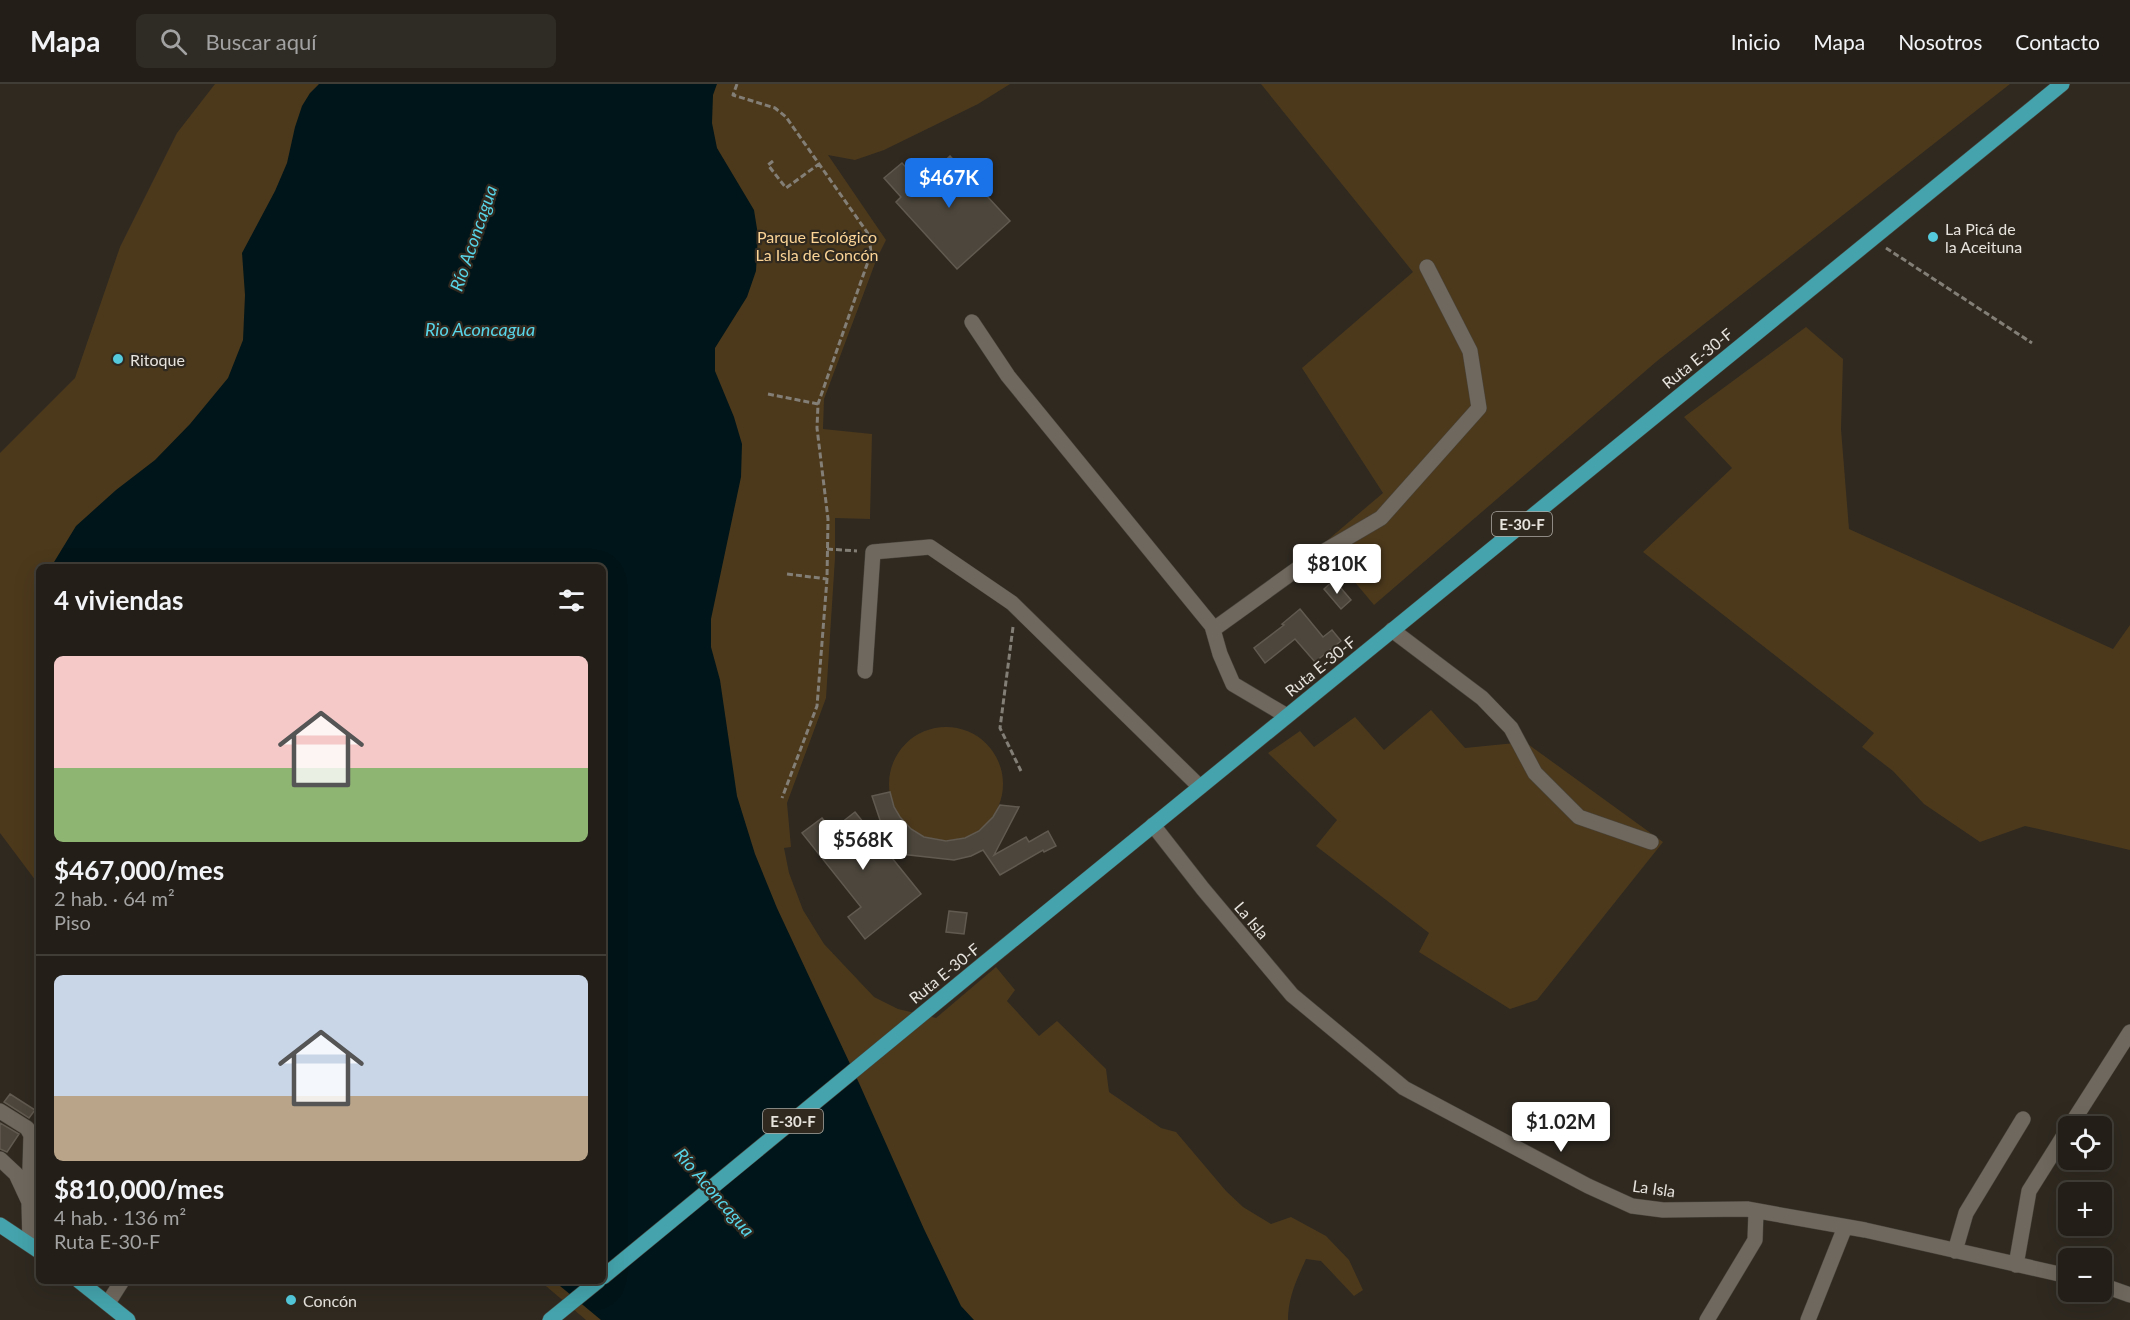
<!DOCTYPE html>
<html lang="es">
<meta charset="utf-8">
<style>
:root{--surface:#231f18;--page:#2f2c25;--text:#f1f3f6;--muted:#a3a2a2;--line:#403d37;--accent:#1a73e8}
body{margin:0;font-family:Lato,sans-serif;background:var(--page);color:var(--text);height:100vh;display:flex;flex-direction:column;font-size:22px;white-space:nowrap}
*{box-sizing:border-box;margin:0}
p{font-size:20px;color:var(--muted)}
.icon{flex:none;width:33px;height:33px;fill:none;stroke:currentColor;stroke-width:2;stroke-linecap:round;stroke-linejoin:round}
.map{position:relative;flex:1;overflow:hidden}
.details{position:absolute;left:36px;top:480px;width:570px;height:720px;display:flex;flex-direction:column;background:var(--surface);border-radius:9px;box-shadow:0 6px 24px #0002,0 0 0 2px var(--line)}
.details>*{flex:none}
.tools{position:absolute;left:2058px;top:1032px;display:grid;gap:12px}
.tools a{display:grid;place-items:center;width:54px;height:54px;border-radius:9px;background:var(--surface);box-shadow:0 6px 24px #0002,0 0 0 2px var(--line);font-size:30px}
.price{position:absolute;translate:-50% -51px;padding:0 14px;border-radius:6px;background:#fff;color:#222;font-size:20px;line-height:39px;filter:drop-shadow(0 2px 3px #0008)}
.price::after{content:'';position:absolute;left:50%;top:36px;width:18px;height:14px;margin-left:-9px;background:inherit;clip-path:polygon(0 0,100% 0,50% 100%)}
.price.current{background:var(--accent);color:#fff}
ul{padding:0;list-style:none}
li{display:grid;align-content:center;gap:12px;height:318px;padding:0 18px}
li+li{border-top:2px solid var(--line)}
li span{display:grid;place-items:center;height:186px;border-radius:9px;color:#555}
li>.icon{margin-inline-start:auto}
span .icon{width:108px;height:108px;fill:#fffc;stroke-width:1}
li b{font-size:26px}
h2{display:flex;justify-content:space-between;align-items:center;height:72px;padding:0 18px;font-size:26px}
header{display:flex;align-items:center;gap:36px;box-sizing:border-box;height:84px;padding:0 30px;background:var(--surface);border-bottom:2px solid var(--line)}
header strong{font-size:28px}
nav{display:flex;gap:33px;margin-inline-start:auto;font-size:21px}
.search{width:420px;height:54px;background:var(--page);display:flex;align-items:center;gap:15px;box-sizing:border-box;padding:0 21px;border-radius:9px;color:var(--muted);font-size:22px}
.map>svg:first-child{display:block}
</style>
<header>
<strong>Mapa</strong>
<div class="search"><svg class="icon" aria-label="search" viewBox="0 0 24 24"><circle cx="10" cy="10" r="6"/><path d="M15 15l6 6"/></svg>Buscar aquí</div>
<nav><a>Inicio</a><a>Mapa</a><a>Nosotros</a><a>Contacto</a></nav>
</header>
<div class="map">
<svg width="2130" height="1236" viewBox="0 0 2130 1236">
<rect width="100%" height="100%" fill="#2f2920"/>
<path fill="#4c391c" d="M215,0H1010L978,20L884,66L855,76L828,71L886,156L877,174L824,315L823,345L872,350L870,435L835,434V474L826,614L787,719L791,763L784,764L789,789L803,826L824,860L874,913L898,925L936,934L996,883L1015,906L1007,917L1039,952L1057,937L1106,985L1109,1008L1161,1044L1176,1048L1226,1107L1243,1123L1271,1140L1291,1133L1326,1152L1349,1176L1363,1206L1354,1212L1321,1177L1306,1175C1297,1195 1288,1213 1288,1236H586L540,1197H603V483H39V801L0,749V369L75,294L120,163L177,49Z
M1261,0H2010L1657,277L1374,521L1323,460L1383,409L1302,284L1413,188Z
M1806,243L1843,275L1841,345L1849,445L2113,565L2130,541V766L2025,742L1980,758L1924,720L1893,687L1862,663L1874,649L1643,468L1732,384L1684,333Z
M1431,626L1465,664L1525,658L1663,758L1537,916L1510,925L1419,868L1429,849L1316,762L1337,736L1268,669L1300,647L1314,663L1355,633L1384,666Z
M889 700a57 57 0 1 1 114 0a57 57 0 1 1-114 0Z"/>
<path fill="#001519" d="M319,0H717L713,11L712,39L717,64L754,126L758,151L756,187L747,213L715,264V287L734,333L742,360L741,393L711,535V563L720,596L737,712L755,770L777,824L859,999L924,1145L961,1222L974,1236H601L554,1197H603V483H51L76,442L116,406L155,376L190,340L228,294L243,256L245,211L242,169L275,107L287,79L295,43L302,22L310,9Z"/>
<path fill="#4c463c" stroke="#615a50" stroke-width="1.5" d="M950,72L1010,137L957,185L896,118L901,113L884,94L902,79L920,99Z
M1334,496L1351,516L1341,525L1324,505Z
M1300,525L1323,553L1332,546L1341,557L1315,578L1295,555L1265,579L1254,564L1284,541L1282,540Z
M890,708L894,723L900,733L911,745L924,753L946,757L965,754L979,747L993,733L1000,721L1019,723L994,771L1026,753L1029,758L1048,747L1056,762L1044,768L1043,766L1000,791L983,766L971,772L954,776L891,769L872,712Z
M855,728L921,810L865,855L848,833L861,823L802,749L822,734L832,746Z
M949,827L967,829L964,850L946,848Z
M10,1010L35,1026L29,1034L4,1018Z
M0,1039L19,1050L7,1068L0,1065Z"/>
<g fill="none" stroke-linecap="round" stroke-linejoin="round">
<defs>
<path id="minor" d="M972,238L1008,292L1212,542L1220,570L1233,600L1287,632
M1214,545L1311,475L1381,434L1479,324L1470,267L1427,183
M1392,546L1482,614L1511,644L1535,689L1579,733L1651,758
M865,587L873,468L930,463L1012,519L1200,703
M1153,741L1203,805L1292,911L1404,1004L1588,1102L1632,1122L1663,1126L1747,1125L1865,1146L2068,1192
M0,1027L27,1044L31,1051L29,1118
M2070,1042L2130,948
M0,1075L16,1090L29,1118L30,1160
M1955,1167L1966,1129L2023,1035
M2016,1181L2029,1107L2068,1045
M2102,1201L2130,1211
M108,1219L122,1197
M1707,1236L1755,1156L1756,1127
M1808,1236L1845,1143"/>
<path id="major" d="M0,1141L39,1167
M603,1193L982,881L2062,0
M79,1197L128,1236
M550,1236L598,1197"/>
</defs>
<use href="#minor" stroke="#49443c" stroke-width="16"/>
<use href="#major" stroke="#49443c" stroke-width="16"/>
<path stroke="#837e76" stroke-width="3" stroke-dasharray="6 3" stroke-linecap="butt" d="M737,0L733,11L775,24L786,33L869,151L871,169L818,320L817,344L828,435L827,495L817,622L782,714
M773,77L768,81L786,104L819,80
M1886,164L2032,259
M768,310L818,320
M827,465L857,467
M787,490L827,495
M1013,543L1000,644L1021,687"/>
<use href="#minor" stroke="#6f685e" stroke-width="15"/>
<use href="#major" stroke="#44a3ac" stroke-width="15"/>
</g>
<g fill="#54cadc" stroke="#2f2920" stroke-width="2">
<circle cx="1933" cy="153" r="6"/>
<circle cx="118" cy="275" r="6"/>
<circle cx="291" cy="1216" r="6"/>
</g>
<g text-anchor="middle" dominant-baseline="central" stroke-width="4.5" stroke-linejoin="round" paint-order="stroke">
<g fill="#2f2920" stroke="#b0aba4" stroke-width="1.5">
<rect x="1492" y="428" width="60" height="24" rx="4.5"/>
<rect x="763" y="1025" width="60" height="24" rx="4.5"/>
</g>
<g font-size="15" font-weight="bold" fill="#e7e3dd">
<text x="1522" y="440">E-30-F</text>
<text x="793" y="1037">E-30-F</text>
</g>
<g font-size="16" fill="#e7e3dd" stroke="#2f2920" text-anchor="start">
<text x="1945" y="144">La Picá de<tspan x="1945" dy="18">la Aceituna</tspan></text>
<text x="130" y="275">Ritoque</text>
<text x="303" y="1216">Concón</text>
</g>
<g font-size="16" fill="#fbd496" stroke="#2f2920">
<text x="817" y="152">Parque Ecológico<tspan x="817" dy="18">La Isla de Concón</tspan></text>
</g>
<g font-size="16" fill="#e7e3dd" stroke="#2f2920">
<text transform="translate(1697 274) rotate(-39)">Ruta E-30-F</text>
<text transform="translate(1320 582) rotate(-39)">Ruta E-30-F</text>
<text transform="translate(1252 836) rotate(50)">La Isla</text>
<text transform="translate(944 889) rotate(-39)">Ruta E-30-F</text>
<text transform="translate(1654 1104) rotate(8)">La Isla</text>
</g>
<g font-size="18" font-style="italic" fill="#58d5e8" stroke="#2f2920">
<text transform="translate(473 154) rotate(-71)">Río Aconcagua</text>
<text x="480" y="245">Rio Aconcagua</text>
<text transform="translate(715 1108) rotate(49)">Río Aconcagua</text>
</g>
</g>
</svg>
<div class="tools">
<a><svg class="icon" aria-label="locate" viewBox="0 0 24 24"><circle cx="12" cy="12" r="6"/><path d="M12 2v4M12 18v4M2 12h4M18 12h4"/></svg></a>
<a>+</a>
<a>−</a>
</div>
<b class="price current" style="left:949px;top:125px">$467K</b>
<b class="price" style="left:1337px;top:511px">$810K</b>
<b class="price" style="left:863px;top:787px">$568K</b>
<b class="price" style="left:1561px;top:1069px">$1.02M</b>
<section class="details">
<h2>4 viviendas<svg class="icon" aria-label="filters" viewBox="0 0 24 24"><path d="M4 7h16M4 17h16"/><circle cx="9" cy="7" r="2"/><circle cx="15" cy="17" r="2"/></svg></h2>
<ul>
<li><span style="background:linear-gradient(#f6c9c9 60%,#8fb573 0)"><svg class="icon" aria-label="home" viewBox="0 0 24 24"><path d="M3 11l9-7 9 7M6 9v11h12V9"/></svg></span><div><b>$467,000/mes</b><p>2 hab. · 64 m²</p><p>Piso</p></div></li>
<li><span style="background:linear-gradient(#c9d6e8 65%,#b9a48a 0)"><svg class="icon" aria-label="home" viewBox="0 0 24 24"><path d="M3 11l9-7 9 7M6 9v11h12V9"/></svg></span><div><b>$810,000/mes</b><p>4 hab. · 136 m²</p><p>Ruta E-30-F</p></div></li>
</ul>
</section>
</div>
